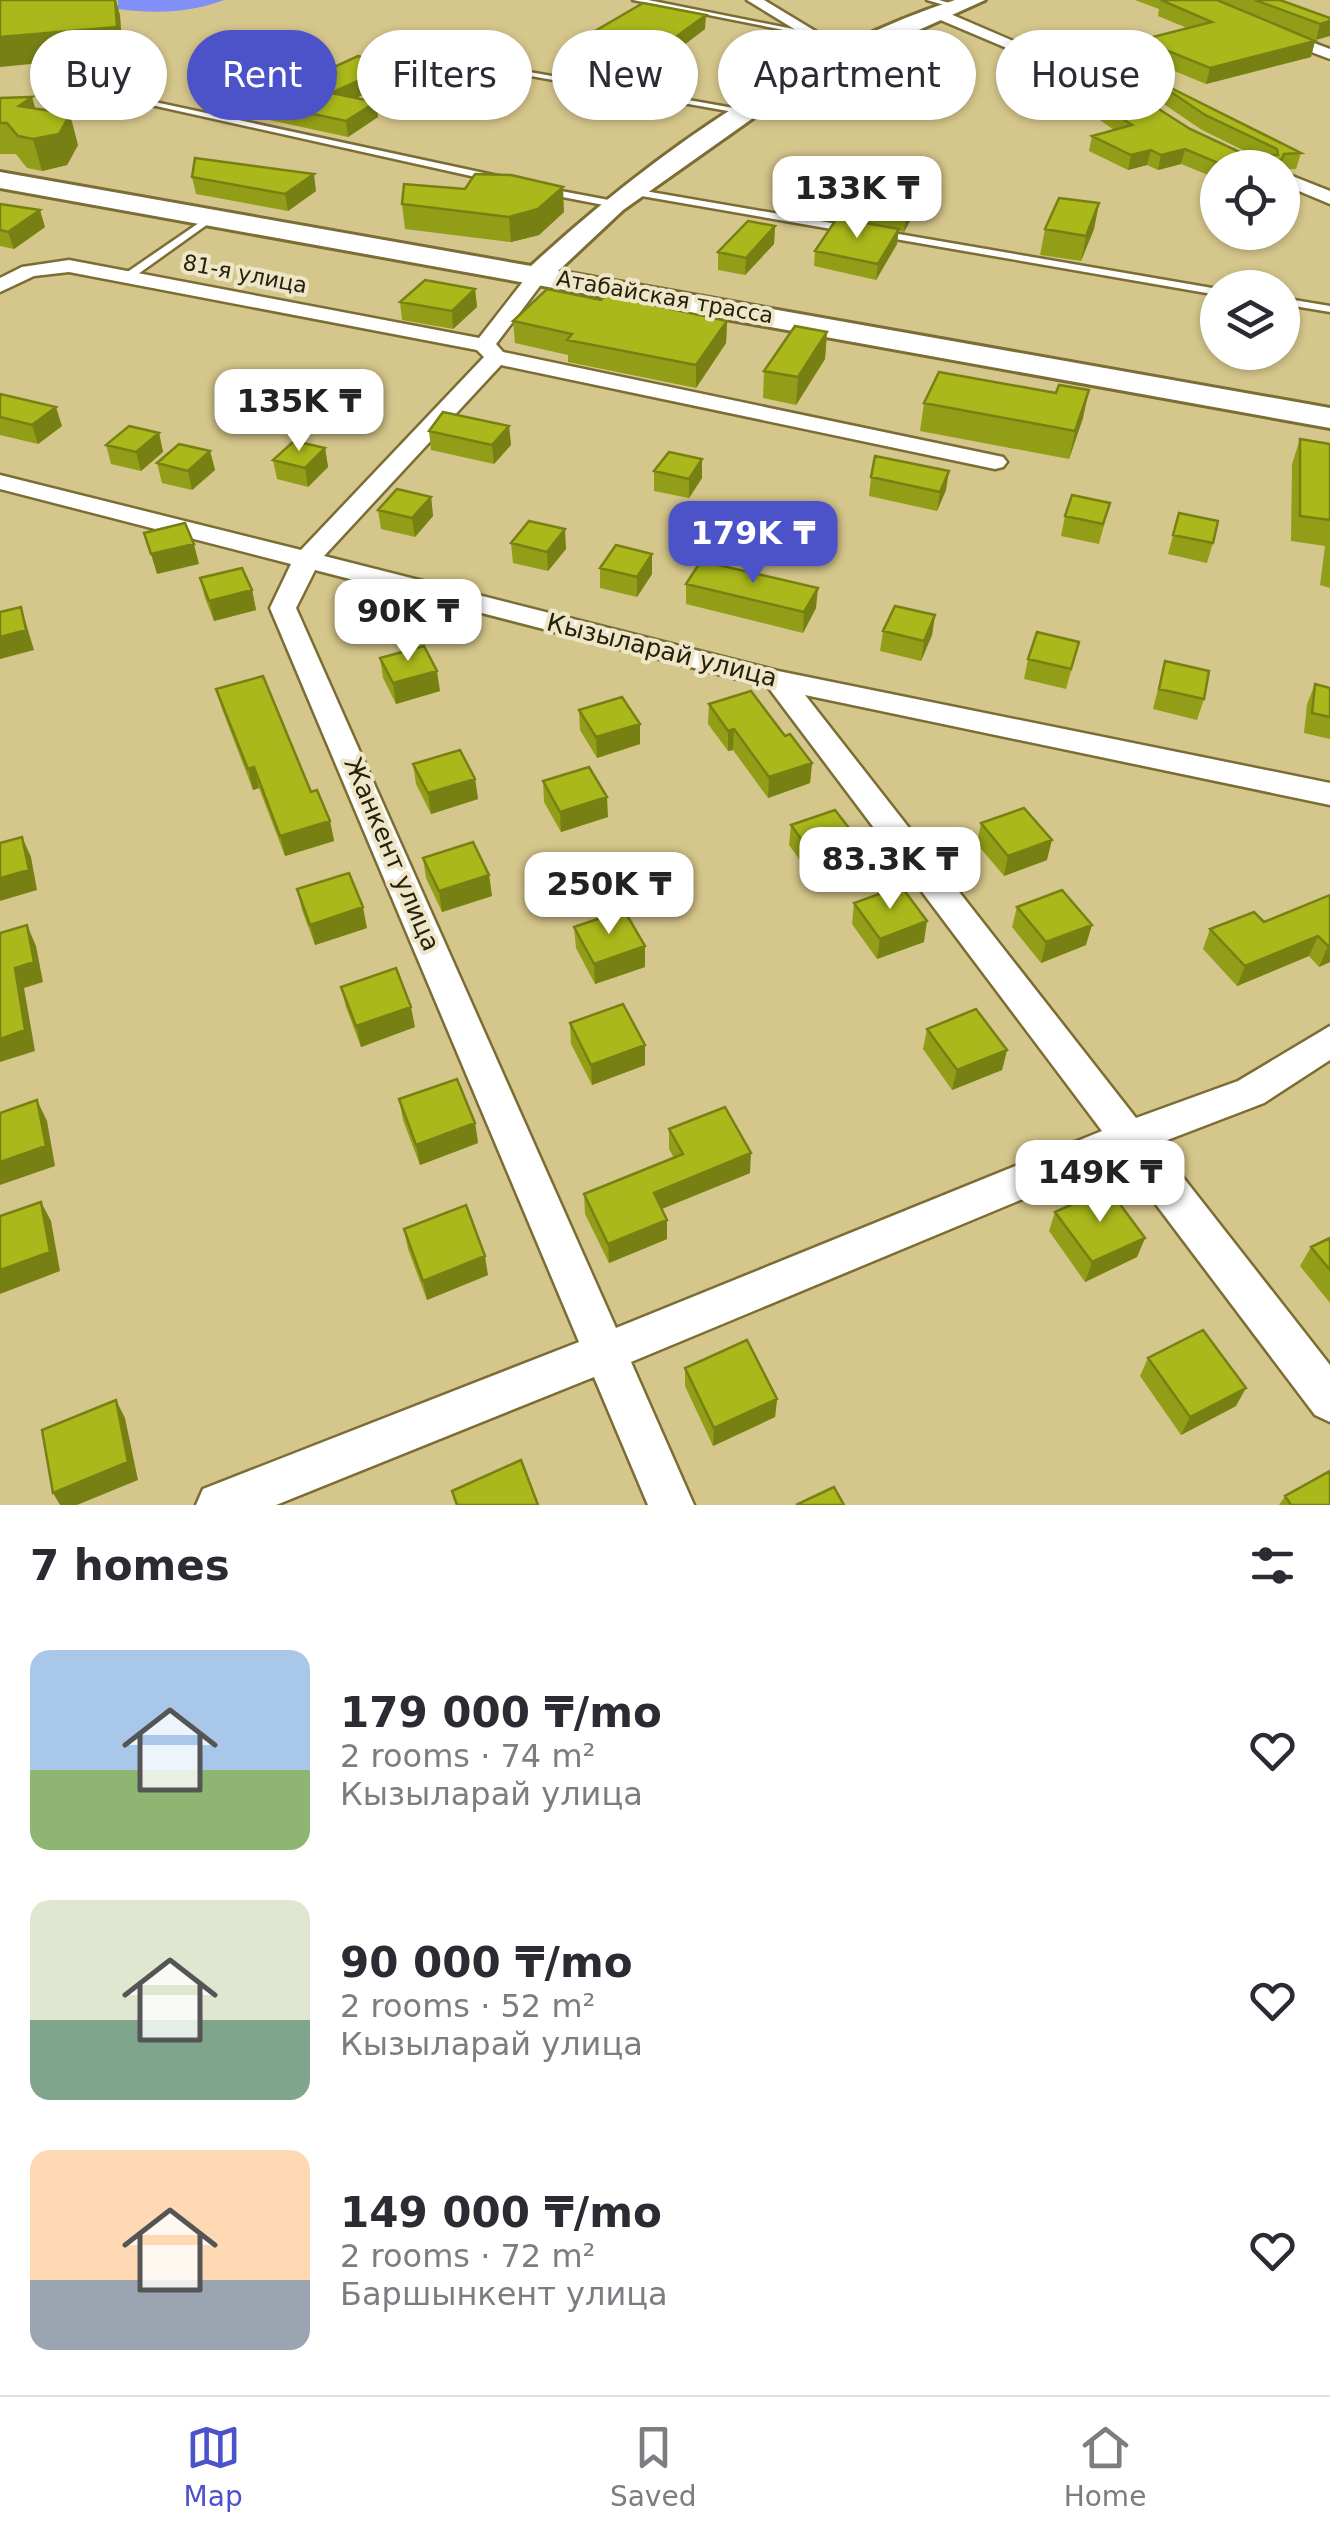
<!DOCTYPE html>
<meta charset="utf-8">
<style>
:root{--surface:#fff;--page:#f7f7f7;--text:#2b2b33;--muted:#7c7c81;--line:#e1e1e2;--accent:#4c53c9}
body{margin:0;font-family:"DejaVu Sans",sans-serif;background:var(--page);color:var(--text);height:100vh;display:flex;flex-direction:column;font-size:38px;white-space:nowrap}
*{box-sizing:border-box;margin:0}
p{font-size:32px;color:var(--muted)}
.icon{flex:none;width:55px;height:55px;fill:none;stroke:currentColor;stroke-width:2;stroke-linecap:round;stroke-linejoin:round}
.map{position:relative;height:1505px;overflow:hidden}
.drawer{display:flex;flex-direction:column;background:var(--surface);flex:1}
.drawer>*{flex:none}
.hud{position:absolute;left:30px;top:30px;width:1270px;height:90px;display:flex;gap:20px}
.buttons{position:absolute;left:1200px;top:150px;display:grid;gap:20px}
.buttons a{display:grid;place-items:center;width:100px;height:100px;border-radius:50%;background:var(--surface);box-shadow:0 2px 8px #0004;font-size:50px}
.price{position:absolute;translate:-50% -85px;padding:0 22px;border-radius:20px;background:#fff;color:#222;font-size:32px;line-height:65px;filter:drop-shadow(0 2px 5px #0008)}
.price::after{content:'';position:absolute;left:50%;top:60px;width:30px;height:22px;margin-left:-15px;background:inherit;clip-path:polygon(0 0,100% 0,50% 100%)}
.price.selected{background:var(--accent);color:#fff}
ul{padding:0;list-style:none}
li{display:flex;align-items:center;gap:30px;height:250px;padding:0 30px}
li span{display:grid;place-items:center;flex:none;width:280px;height:200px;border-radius:20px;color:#555}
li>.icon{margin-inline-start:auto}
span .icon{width:120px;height:120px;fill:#fffc;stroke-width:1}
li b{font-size:42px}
h2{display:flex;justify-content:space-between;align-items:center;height:120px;padding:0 30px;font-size:42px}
.pill{padding:0 35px;border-radius:45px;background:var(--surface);box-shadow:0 2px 8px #0004;font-size:35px;line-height:90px}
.pill.selected{background:var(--accent);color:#fff}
.menu{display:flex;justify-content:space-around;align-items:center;height:140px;border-top:2px solid var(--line);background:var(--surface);font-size:28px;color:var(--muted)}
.menu a{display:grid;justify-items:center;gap:5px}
.menu .selected{color:var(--accent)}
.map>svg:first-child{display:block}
</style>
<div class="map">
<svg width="1330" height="1505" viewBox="0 0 1330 1505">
<rect width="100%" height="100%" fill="#d5c68b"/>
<path fill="#8190f8" d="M118,0H224C188,13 156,14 118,9Z"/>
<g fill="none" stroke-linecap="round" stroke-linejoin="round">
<defs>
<path id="lane" d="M633,0H648L813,33L809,35Z
M927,0H939L962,7L958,9Z
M398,49L745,110L749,112L745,114L401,53Z
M99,90L498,176L503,179L498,182L102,94L98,92Z
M545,188L614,201L619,204L614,207L542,193L540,191Z
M633,189L849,226L854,229L849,232L630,194L628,192Z
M212,214L217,217L215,219L131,279H123V275Z
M881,231L1218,289V295L878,236V232Z
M1282,298L1330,306V312L1282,304Z"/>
<path id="street" d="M747,0H764L853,54L840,57Z
M931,10H941L1148,99L1134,102L931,16Z
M1279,30L1330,49V59L1274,38V32Z
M1282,172L1330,191V204L1282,184Z
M69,260L479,338L532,270L539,268L549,274L496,344L503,352L1003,457L1007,462L1003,467L995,469L501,365L324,556L778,671L1330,783V805L805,695L1136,1118L1238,1081L1330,1026V1060L1264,1103L1157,1144L1330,1365V1422L1315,1415L1121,1158L631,1362L694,1505H648L594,1377L276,1505H196L203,1489L579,1342L270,608L291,564L0,489V475L301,550L484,357L477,350L69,272L34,276L0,292V278L22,267ZM315,570L768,687L1102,1131L616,1328L296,608Z"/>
<path id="secondary" d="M955,0H985L804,82L623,210L558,271L1330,408V428L0,188V172L531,266C653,154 795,53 955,0Z"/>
</defs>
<use href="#lane" stroke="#7b6d34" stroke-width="5"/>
<use href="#street" stroke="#7b6d34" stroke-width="5"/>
<use href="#secondary" stroke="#7b6d34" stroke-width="6"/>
<use href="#lane" fill="#fff" fill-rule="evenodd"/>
<use href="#street" fill="#fff" fill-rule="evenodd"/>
<use href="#secondary" fill="#fff" fill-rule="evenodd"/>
</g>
<path fill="#929e17" d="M1135,0H1280L1330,18L1316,40L1284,28L1315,41L1311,57L1206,84L1138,56L1141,40L1187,28L1158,16L1159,9Z
M705,29L651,70L578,56V41Z
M1149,77L1301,153L1296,169L1218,168V179L1181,164L1158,170L1147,165L1128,170L1089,151L1092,136L1114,130L1074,102L1077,88L1190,129L1248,156H1255L1202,130L1146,92Z
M394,80L356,98L376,102L378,117L348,137L260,118L257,102Z
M0,98L35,109L78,145L67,165L42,171L27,168L16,154H0Z
M192,177L316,191L288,211L196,194Z
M465,189L564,212L539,235L511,242L405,229L402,204Z
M1099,203L1094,229L1081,261L1040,255L1045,229Z
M0,204L45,227L14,249L0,246Z
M845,204L915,212L904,232L898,231L897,244L876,280L814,266L815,251L844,220Z
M775,226L774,244L745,275L718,270V252Z
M475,289L477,307L453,329L402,320L400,302Z
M601,300L727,321L726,343L696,388L568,362V355L515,343L513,321Z
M827,332L825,359L796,405L763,398L764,371Z
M0,394L62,426L38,444L0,435Z
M924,403L1083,418L1069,459L920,431Z
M509,426L511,445L494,464L431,450L429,431Z
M159,433L163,452L141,471L111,464L106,445Z
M1300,439L1330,444V588L1320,585L1325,546L1291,541L1292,464Z
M325,448L328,467L308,487L277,479L273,460Z
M210,451L215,470L192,490L162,483L157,463Z
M702,459V478L689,498L654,491V471Z
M871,477L946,490L937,511L869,496Z
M431,497L433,516L415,537L381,529L378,510Z
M1110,503L1099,544L1061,536L1065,516Z
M1179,513L1213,543L1207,563L1168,554Z
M511,543L566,549L548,571L513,563Z
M652,554V574L637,597L600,588V568Z
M200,578L252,590L256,610L214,621L205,598Z
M686,584L816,608L803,633L686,604Z
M935,615L932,635L921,661L880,651L883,631Z
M1079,642L1066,689L1024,679L1028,659Z
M380,658L440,691L396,704L383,678Z
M1165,661L1204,699L1197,720L1153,709Z
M1315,684L1330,688V739L1304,733L1307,704Z
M216,689L311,792L330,821L334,841L285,856L259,788L253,790L222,709Z
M709,704L785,736L812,763L810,783L768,798L733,750L728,751L708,724Z
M579,710L640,744L597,758L580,730Z
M413,764L475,779L478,799L431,814L416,784Z
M543,781L608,817L561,832L544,802Z
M981,823L1047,860L1004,876L977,844Z
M791,825L857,862L812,877L789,845Z
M423,858L489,875L492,896L442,912L426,878Z
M297,889L367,928L315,945L302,910Z
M1330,895V962L1319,967L1309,956L1237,986L1203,949L1210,929L1264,922Z
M854,903L924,942L877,959L852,924Z
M1017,907L1086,945L1041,963L1012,927Z
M574,927L645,967L595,984L576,948Z
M341,987L415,1027L361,1047L346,1007Z
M570,1023L645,1045V1065L592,1085L571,1044Z
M927,1029L1007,1050L1002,1070L952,1090L923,1049Z
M399,1099L475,1123L478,1143L420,1165L403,1120Z
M669,1129L750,1173L662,1209L667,1239L609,1263L585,1214L584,1194L674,1158L669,1149Z
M1055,1212L1145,1238L1137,1257L1085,1282L1049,1231Z
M404,1229L488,1275L427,1300L408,1249Z
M1330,1238V1303L1300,1266L1311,1247Z
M1148,1358L1236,1406L1181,1435L1140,1376Z
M685,1368L777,1399L775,1417L713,1446L685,1386Z
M1285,1496L1330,1505H1279Z"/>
<path fill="#778113" d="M116,0L120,15L123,55L0,67V37Z
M706,15L705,29L651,70V55Z
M1330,21V36L1316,40L1320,24Z
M1315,41L1311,57L1206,84L1210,68Z
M393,65L394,80L333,109L331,93Z
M32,97L41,128L19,106Z
M376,102L378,117L348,137L346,121Z
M70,114L78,145L67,165L42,171L33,139Z
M1185,149L1181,164L1158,170L1161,155Z
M1151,150L1147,165L1128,170L1131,155Z
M1282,159L1280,168H1253Z
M314,174L316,191L288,211L285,194Z
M563,187L564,212L539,235L511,242L509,217Z
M917,195L915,212L904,232L906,214Z
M1099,203L1094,229L1081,261L1086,236Z
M40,210L45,227L14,249L8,232Z
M775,226L774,244L745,275L746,258Z
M899,229L897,244L876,280L878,264Z
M475,289L477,307L453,329L452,311Z
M727,321L726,343L696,388V365Z
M827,332L825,359L796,405L798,377Z
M1089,390L1083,418L1069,459L1075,431Z
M56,407L62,426L38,444L32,425Z
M509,426L511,445L494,464L492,445Z
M159,433L163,452L141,471L136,452Z
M325,448L328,467L308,487L305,468Z
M210,451L215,470L192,490L188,471Z
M702,459V478L689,498V479Z
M949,471L946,490L937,511L940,492Z
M431,497L433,516L415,537L412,518Z
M565,529L566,549L548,571L547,552Z
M194,544L199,564L157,574L151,554Z
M652,554V574L637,597V577Z
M818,588L816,608L803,633L804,612Z
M252,590L256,610L214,621L209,601Z
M21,607L34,650L0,659V637Z
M935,615L932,635L921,661L924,641Z
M437,671L440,691L396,704L393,683Z
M640,724V744L597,758L596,737Z
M734,729L733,750L728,751V731Z
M812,763L810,783L768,798L769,777Z
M254,767L259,788L253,790L248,769Z
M475,779L478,799L431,814L428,793Z
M607,797L608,817L561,832L560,812Z
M330,821L334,841L285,856L280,836Z
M22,837L31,857L37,890L0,901V878Z
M1052,840L1047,860L1004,876L1008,856Z
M859,841L857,862L812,877L814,857Z
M489,875L492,896L442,912L439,891Z
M363,907L367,928L315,945L310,925Z
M927,921L924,942L877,959L880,939Z
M27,925L36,946L43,982L24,988L35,1051L0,1062V1039L15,968Z
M1092,925L1086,945L1041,963L1046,942Z
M1318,936L1309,956L1237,986L1245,966Z
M645,946V967L595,984L594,964Z
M1328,946H1330V962L1319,967Z
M411,1007L415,1027L361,1047L356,1026Z
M645,1045V1065L592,1085L591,1065Z
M1007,1050L1002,1070L952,1090L957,1070Z
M37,1100L47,1121L55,1166L0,1185V1162Z
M475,1123L478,1143L420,1165L416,1145Z
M751,1153L750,1173L654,1212V1193Z
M41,1202L51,1221L60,1271L0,1294V1270Z
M667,1220V1239L609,1263L608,1244Z
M1145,1238L1137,1257L1085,1282L1092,1262Z
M485,1256L488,1275L427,1300L423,1281Z
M1246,1388L1236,1406L1181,1435L1190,1417Z
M777,1399L775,1417L713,1446L714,1428Z
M116,1400L125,1418L138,1480L77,1505H60L53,1493Z"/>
<path fill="#aab81b" stroke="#778113" stroke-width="2.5" d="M0,0H115L117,27L0,37Z
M1161,0H1217L1315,41L1210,68L1141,40L1212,22Z
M1255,0H1280L1330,18V21L1320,24Z
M643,3L706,15L651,55L578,41Z
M358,56L393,65L331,93L376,102L346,121L257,102Z
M1149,77L1301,153L1284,154L1282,159L1253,168H1230L1185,149L1161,155L1151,150L1131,155L1092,136L1132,125L1077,88L1115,81L1190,129L1248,156L1278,155L1277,149L1205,115Z
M32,97L19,106L70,114L59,134L33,139L18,136L7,123H0V98Z
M195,158L314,174L285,194L192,177Z
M475,174L511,175L563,187L538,209L509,217L402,204L404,184L465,189Z
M857,186L917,195L906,214L845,204Z
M1059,198L1099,203L1086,236L1045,229Z
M0,204L40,210L8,232L0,230Z
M837,218L899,229L878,264L815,251Z
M748,221L775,226L746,258L718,252Z
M425,280L475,289L452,311L400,302Z
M547,289L601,300L606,295L727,321L696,365L567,340L572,334L513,321Z
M795,326L827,332L798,377L764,371Z
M939,372L1056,393L1059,385L1089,390L1075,431L924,403Z
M0,394L56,407L32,425L0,417Z
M443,412L509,426L492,445L429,431Z
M129,426L159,433L136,452L106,445Z
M1300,439L1330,444V520L1300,516Z
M294,441L325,448L305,468L273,460Z
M179,444L210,451L188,471L157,463Z
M669,452L702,459L689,479L654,471Z
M875,456L949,471L940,492L871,477Z
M397,489L431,497L412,518L378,510Z
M1072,495L1110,503L1103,524L1065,516Z
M1179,513L1218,521L1213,543L1173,535Z
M529,521L565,529L547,552L511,543Z
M185,523L194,544L151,554L144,533Z
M616,545L652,554L637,577L600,568Z
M701,561L818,588L804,612L686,584Z
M242,568L252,590L209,601L200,578Z
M895,606L935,615L924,641L883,631Z
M21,607L26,630L0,637V612Z
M1037,632L1079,642L1071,669L1028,659Z
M424,646L437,671L393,683L380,658Z
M1165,661L1209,671L1204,699L1159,689Z
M263,676L311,792L317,790L330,821L280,836L254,767L248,769L216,689Z
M1315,684L1330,688V717L1312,713Z
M751,691L785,736L790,734L812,763L769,777L734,729L728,731L709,704Z
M622,697L640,724L596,737L579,710Z
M460,750L475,779L428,793L413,764Z
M589,767L607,797L560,812L543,781Z
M1024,808L1052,840L1008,856L981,823Z
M835,810L859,841L814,857L791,825Z
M22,837L29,870L0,878V843Z
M473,842L489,875L439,891L423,858Z
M349,873L363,907L310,925L297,889Z
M901,886L927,921L880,939L854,903Z
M1062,890L1092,925L1046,942L1017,907Z
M1330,895V946H1328L1318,936L1245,966L1210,929L1254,912L1264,922Z
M624,910L645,946L594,964L574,927Z
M27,925L34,962L15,968L25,1030L0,1039V933Z
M396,968L411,1007L356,1026L341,987Z
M623,1004L645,1045L591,1065L570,1023Z
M976,1009L1007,1050L957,1070L927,1029Z
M457,1079L475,1123L416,1145L399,1099Z
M37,1100L46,1146L0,1162V1113Z
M725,1107L751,1153L654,1193L667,1220L608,1244L584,1194L683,1154L669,1129Z
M1108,1188L1145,1238L1092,1262L1055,1212Z
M41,1202L50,1252L0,1270V1216Z
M466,1205L485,1256L423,1281L404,1229Z
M1330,1238V1270L1311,1247Z
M1203,1330L1246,1388L1190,1417L1148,1358Z
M747,1340L777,1399L714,1428L685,1368Z
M116,1400L128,1462L53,1493L42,1430Z
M521,1460L538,1505H457L452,1491Z
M1330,1471V1505H1291L1285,1496Z
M834,1487L844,1505H796Z"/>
<g text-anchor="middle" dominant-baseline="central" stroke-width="8" stroke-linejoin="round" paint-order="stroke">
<g font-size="22" fill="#272109" stroke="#eee6c9">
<text transform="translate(245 274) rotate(11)">81-я улица</text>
<text transform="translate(665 297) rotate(10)">Атабайская трасса</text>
</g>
<g font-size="25" fill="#272109" stroke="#eee6c9">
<text transform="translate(662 650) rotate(14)">Кызыларай улица</text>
<text transform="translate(392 854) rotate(67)">Жанкент улица</text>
</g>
</g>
</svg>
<div class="buttons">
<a><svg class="icon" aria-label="locate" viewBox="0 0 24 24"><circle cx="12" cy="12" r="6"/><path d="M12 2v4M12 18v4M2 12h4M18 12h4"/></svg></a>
<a><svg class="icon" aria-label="layers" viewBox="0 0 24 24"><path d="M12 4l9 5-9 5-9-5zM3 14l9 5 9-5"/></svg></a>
</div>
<b class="price" style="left:857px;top:241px">133K ₸</b>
<b class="price" style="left:299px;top:454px">135K ₸</b>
<b class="price selected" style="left:753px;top:586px">179K ₸</b>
<b class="price" style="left:408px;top:664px">90K ₸</b>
<b class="price" style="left:890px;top:912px">83.3K ₸</b>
<b class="price" style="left:609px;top:937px">250K ₸</b>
<b class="price" style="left:1100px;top:1225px">149K ₸</b>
<div class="hud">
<a class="pill">Buy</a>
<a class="pill selected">Rent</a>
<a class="pill">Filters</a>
<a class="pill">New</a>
<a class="pill">Apartment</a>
<a class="pill">House</a>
</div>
</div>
<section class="drawer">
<h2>7 homes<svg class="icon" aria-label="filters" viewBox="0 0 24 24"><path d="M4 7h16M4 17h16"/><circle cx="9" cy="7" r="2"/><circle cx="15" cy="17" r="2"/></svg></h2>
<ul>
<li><span style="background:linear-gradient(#a9c7e8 60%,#8fb573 0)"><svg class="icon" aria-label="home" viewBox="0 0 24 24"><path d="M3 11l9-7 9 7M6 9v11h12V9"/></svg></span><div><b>179 000 ₸/mo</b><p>2 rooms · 74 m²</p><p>Кызыларай улица</p></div><svg class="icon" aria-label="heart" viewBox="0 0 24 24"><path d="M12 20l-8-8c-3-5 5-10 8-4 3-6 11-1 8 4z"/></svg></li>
<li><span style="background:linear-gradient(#dfe7d0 60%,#7fa58c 0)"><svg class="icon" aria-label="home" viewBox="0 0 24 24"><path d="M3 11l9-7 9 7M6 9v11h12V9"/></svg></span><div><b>90 000 ₸/mo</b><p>2 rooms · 52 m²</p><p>Кызыларай улица</p></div><svg class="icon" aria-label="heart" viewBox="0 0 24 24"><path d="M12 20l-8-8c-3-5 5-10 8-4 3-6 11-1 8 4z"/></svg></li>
<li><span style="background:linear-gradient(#ffd9b3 65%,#9aa5b1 0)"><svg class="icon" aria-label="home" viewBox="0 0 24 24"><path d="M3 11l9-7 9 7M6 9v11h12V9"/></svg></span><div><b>149 000 ₸/mo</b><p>2 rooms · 72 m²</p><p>Баршынкент улица</p></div><svg class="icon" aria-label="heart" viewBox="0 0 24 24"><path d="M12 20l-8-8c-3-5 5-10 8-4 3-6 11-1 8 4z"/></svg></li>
</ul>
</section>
<nav class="menu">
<a class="selected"><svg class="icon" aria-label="map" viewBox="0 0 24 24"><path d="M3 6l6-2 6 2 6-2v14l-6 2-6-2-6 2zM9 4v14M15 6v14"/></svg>Map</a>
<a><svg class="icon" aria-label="saved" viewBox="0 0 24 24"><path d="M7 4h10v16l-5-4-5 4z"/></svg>Saved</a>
<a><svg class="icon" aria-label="home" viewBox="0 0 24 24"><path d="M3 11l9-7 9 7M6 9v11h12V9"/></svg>Home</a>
</nav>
